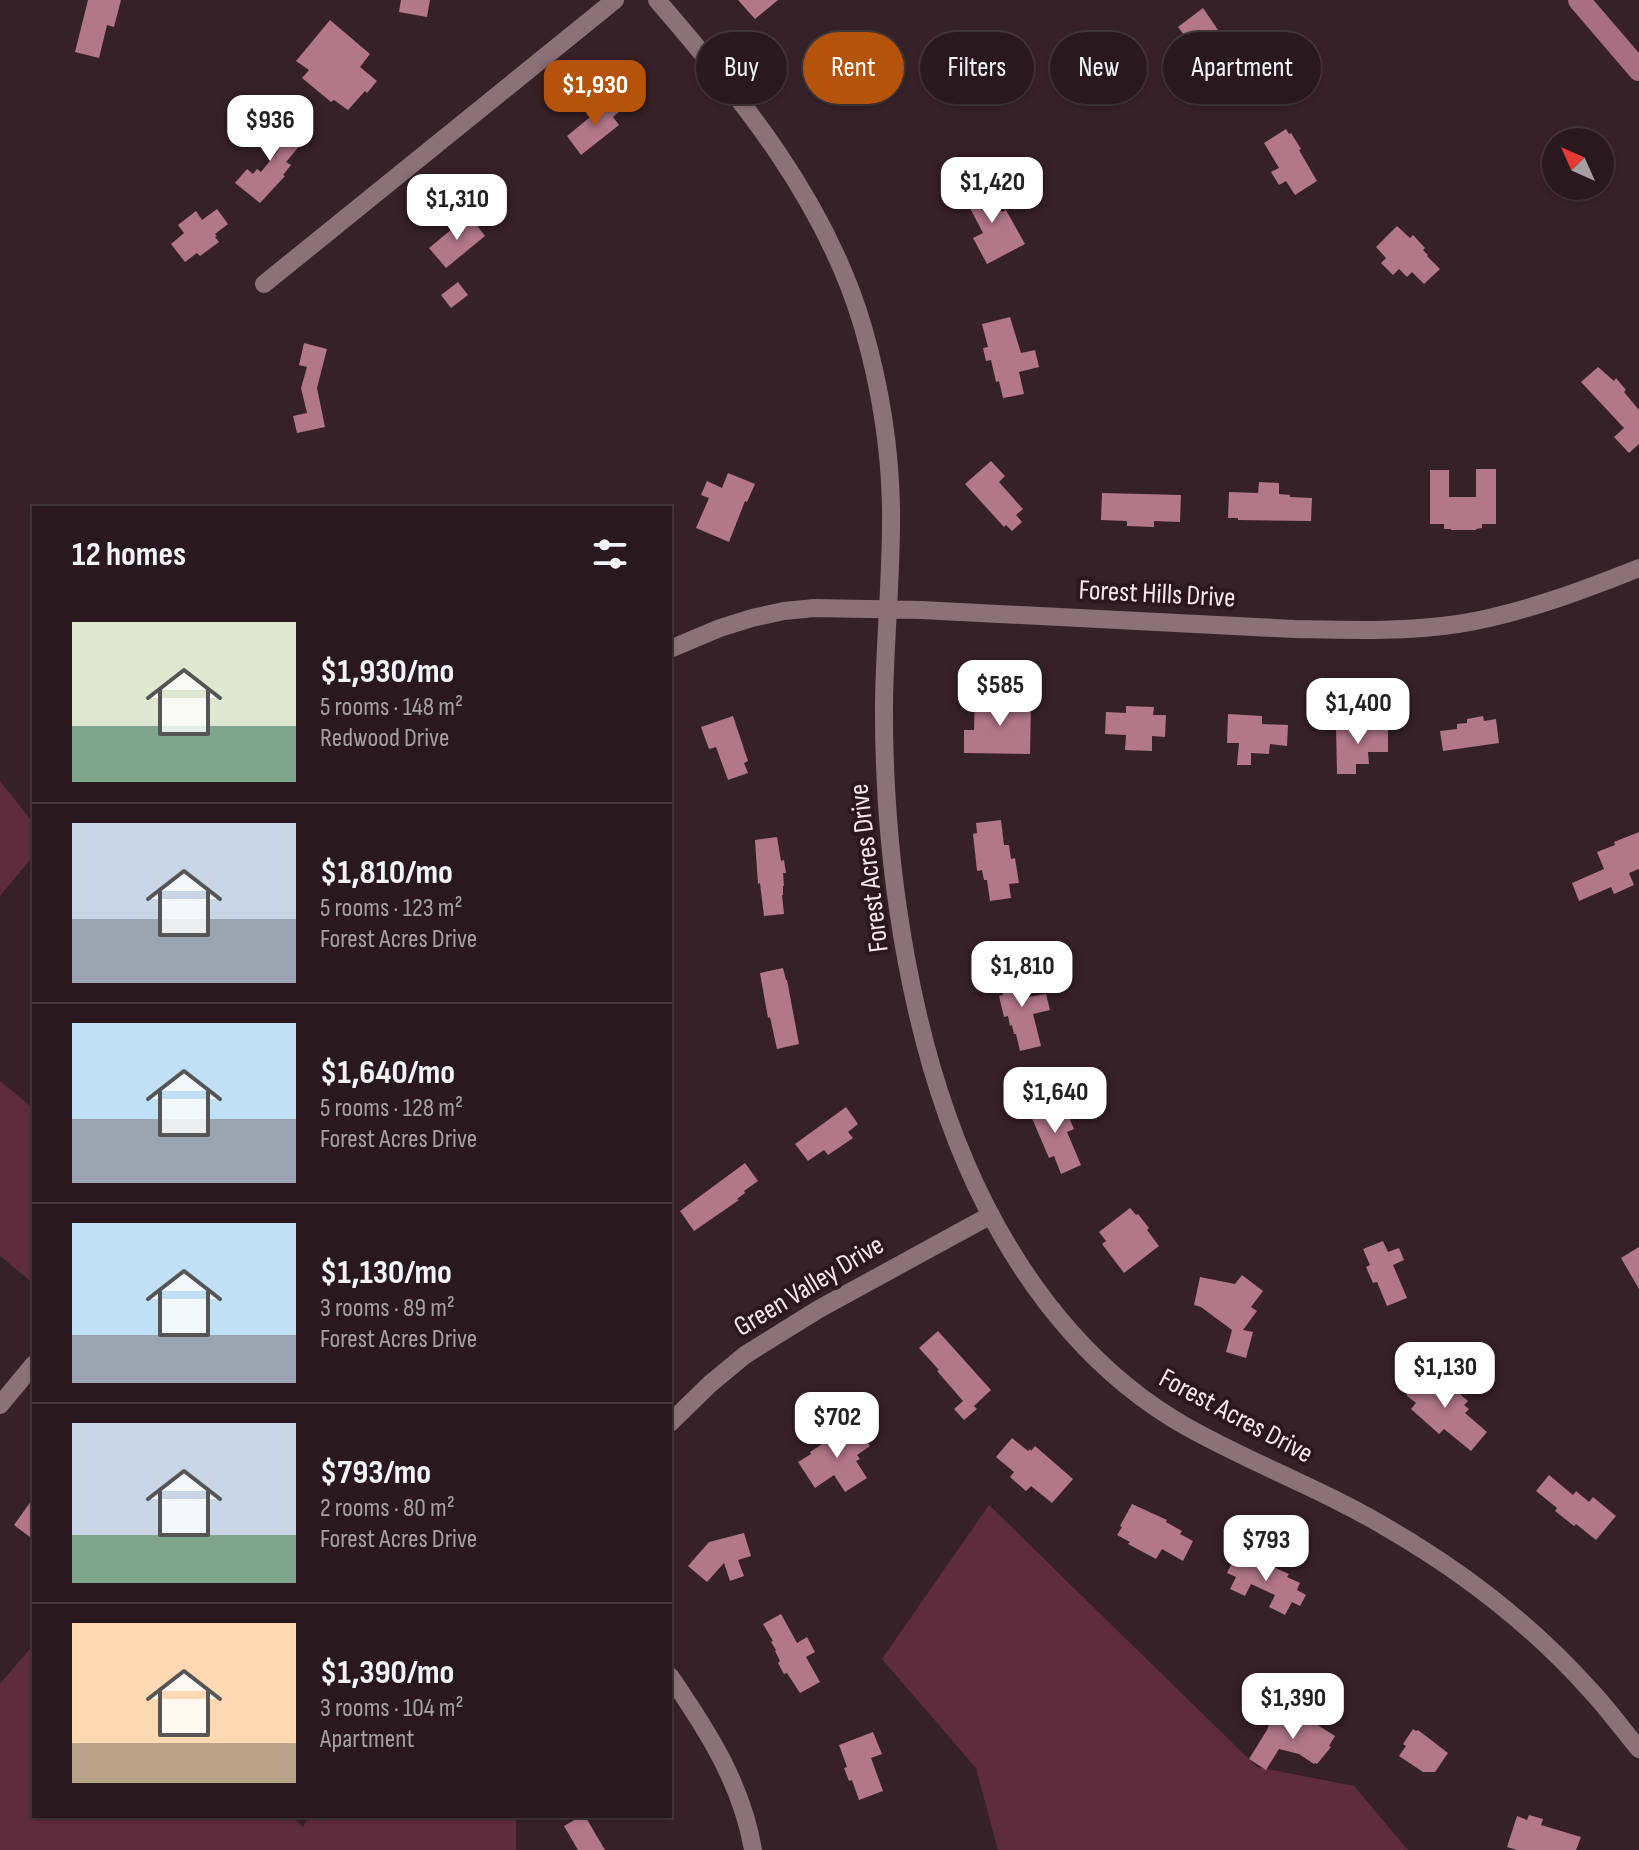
<!DOCTYPE html>
<meta charset="utf-8">
<style>
:root{--surface:#29191e;--page:#35262b;--text:#f1f3f6;--muted:#a5a0a4;--line:#45383c;--accent:#b45309}
body{margin:0;font-family:"Sofia Sans Condensed",sans-serif;background:var(--page);color:var(--text);height:100vh;display:flex;flex-direction:column;font-size:30px;white-space:nowrap}
*{box-sizing:border-box;margin:0}
p{font-size:26px;color:var(--muted)}
.icon{flex:none;width:44px;height:44px;fill:none;stroke:currentColor;stroke-width:2;stroke-linecap:round;stroke-linejoin:round}
.map{position:relative;flex:1;overflow:hidden}
.details{position:absolute;left:32px;top:506px;width:640px;height:1312px;display:flex;flex-direction:column;background:var(--surface);border-radius:0px;box-shadow:0 2px 6px #0004,0 0 0 2px var(--line)}
.details>*{flex:none}
.hud{position:absolute;left:696px;top:32px;width:760px;height:72px;display:flex;gap:16px}
.needle{width:52px;rotate:315deg}
.buttons{position:absolute;left:1542px;top:128px;display:grid;gap:16px}
.buttons a{display:grid;place-items:center;width:72px;height:72px;border-radius:50%;background:var(--surface);box-shadow:0 2px 6px #0004,0 0 0 2px var(--line);font-size:40px}
.price{position:absolute;translate:-50% -68px;padding:0 18px;border-radius:16px;background:#fff;color:#222;font-size:26px;line-height:52px;filter:drop-shadow(0 2px 4px #0008)}
.price::after{content:'';position:absolute;left:50%;top:48px;width:24px;height:18px;margin-left:-12px;background:inherit;clip-path:polygon(0 0,100% 0,50% 100%)}
.price.active{background:var(--accent);color:#fff}
ul{padding:0;list-style:none}
li{display:flex;align-items:center;gap:24px;height:200px;padding:0 40px}
li+li{border-top:2px solid var(--line)}
li span{display:grid;place-items:center;flex:none;width:224px;height:160px;border-radius:0px;color:#555}
li>.icon{margin-inline-start:auto}
span .icon{width:96px;height:96px;fill:#fffc;stroke-width:1}
li b{font-size:34px}
h2{display:flex;justify-content:space-between;align-items:center;height:96px;padding:0 40px;font-size:34px}
.tag{padding:0 28px;border-radius:36px;background:var(--surface);box-shadow:0 2px 6px #0004,0 0 0 2px var(--line);font-size:28px;line-height:72px}
.tag.active{background:var(--accent);color:#fff}
.map>svg:first-child{display:block}
</style>
<div class="map">
<svg width="1639" height="1850" viewBox="0 0 1639 1850">
<rect width="100%" height="100%" fill="#372128"/>
<path fill="#5f2c3e" d="M0,781L34,824V855L0,896Z
M0,1081L34,1109V1284L0,1256Z
M989,1505L1257,1767L1354,1786L1408,1850H998L976,1768L882,1659Z
M34,1644V1816H291L303,1827L309,1816H516V1850H0V1684Z"/>
<path fill="#b3778a" d="M88,0H121L114,27L107,25L99,58L75,52Z
M401,0H430L427,17L399,12Z
M738,0H778L755,19Z
M1203,8L1231,49L1233,47L1246,64L1220,84L1205,63L1199,68L1188,53L1194,48L1178,27Z
M330,20L370,54L360,67L377,81L367,93L365,91L348,110L334,100L331,102L302,78L309,70L296,61Z
M611,100L620,111L613,117L619,125L581,155L567,136Z
M270,119L301,144L286,162L291,165L283,175L285,176L260,203L235,183L247,169L253,174L257,169L261,172L278,151L257,134Z
M1286,129L1289,134L1291,133L1301,149L1299,150L1317,181L1295,195L1286,181L1279,185L1271,172L1279,168L1264,143Z
M983,182L991,199L994,197L1002,212L1006,210L1025,244L987,264L973,238L983,233L962,193Z
M217,209L228,224L215,234L217,236L215,237L219,242L200,256L197,253L185,262L171,244L184,233L178,225L196,211L202,220Z
M469,215L485,236L446,268L429,248Z
M1397,226L1410,238L1413,235L1425,248L1423,250L1428,255L1427,256L1440,269L1424,284L1412,272L1407,277L1399,269L1393,275L1381,263L1386,258L1376,247Z
M458,282L468,295L451,308L441,295Z
M1010,317L1021,353L1035,350L1039,367L1019,372L1024,394L1003,398L999,381L996,382L991,360L986,361L983,348L988,347L982,324Z
M304,343L327,349L317,388L325,427L297,433L293,416L307,413L301,388L307,367L299,365Z
M1598,367L1614,381L1616,378L1626,390L1624,392L1639,410V444L1629,453L1614,437L1624,428L1581,382Z
M991,461L1005,476L999,482L1023,509L1016,515L1022,522L1012,531L1006,525L1004,527L965,484Z
M1476,469H1496V524H1482V528L1476,529V530H1451V529H1444V524H1430V470H1449V497H1476Z
M728,473L755,484L747,502L745,501L729,542L696,528L709,498L701,495L707,481L722,488Z
M1259,482L1279,483V494L1290,495V497L1312,498L1311,521L1238,520V518H1228L1229,492L1258,493Z
M1102,493L1181,495L1180,522L1154,521V527L1127,526V521L1101,520Z
M975,698L1031,701L1030,754L964,753V730H974Z
M1126,706L1154,707L1153,715H1166L1165,737L1152,736V751L1125,750L1126,735L1105,734L1106,712L1126,713Z
M1228,714L1262,716V724L1288,725L1287,746L1270,744L1269,754L1251,753V765H1237L1239,743H1227Z
M733,716L748,761L744,763L748,773L728,780L716,747L709,749L701,727Z
M1483,716L1484,721L1496,719L1499,743L1443,751L1440,731L1457,729V724L1467,723V719Z
M1336,726H1370V728H1388V752H1368L1369,764H1356V774H1337Z
M1001,820L1004,845H1009L1011,859L1015,858L1019,883L1009,884L1011,898L990,901L987,880H984L982,870L977,871L973,834L977,833L976,823Z
M1639,832V869L1629,873L1634,885L1614,894L1611,887L1579,901L1572,883L1604,869L1597,852L1615,845L1614,842Z
M777,837L781,861L784,860L786,873H783L784,886H783V895H782L784,914L764,916L760,883L758,884L755,840Z
M783,968L786,980H787L799,1044L777,1049L770,1017L768,1018L760,973Z
M1022,970L1029,997L1046,994L1050,1010L1033,1014L1041,1046L1020,1051L1016,1034H1014L1012,1025L1010,1026L1008,1016L1004,1017L999,996L1003,995L1000,976Z
M1053,1098L1061,1118L1068,1115L1074,1129L1067,1132L1081,1165L1061,1174L1054,1156L1049,1158L1028,1109Z
M846,1107L858,1124L848,1132L853,1138L828,1155L824,1150L808,1161L795,1144Z
M745,1163L758,1181L744,1191L745,1193L737,1199L739,1200L694,1231L680,1211Z
M1130,1208L1136,1215L1138,1214L1149,1228L1147,1230L1159,1246L1124,1273L1102,1244L1106,1241L1099,1232Z
M1383,1241L1388,1252L1399,1248L1404,1260L1393,1265L1407,1298L1387,1306L1377,1282L1373,1283L1366,1267L1370,1265L1363,1249Z
M1639,1247V1289L1621,1258Z
M1242,1275L1263,1291L1251,1307L1257,1311L1243,1330L1253,1332L1246,1358L1226,1352L1232,1330L1201,1307L1194,1305L1200,1277L1235,1284Z
M938,1331L991,1390L974,1406L977,1409L964,1420L954,1409L963,1401L937,1371L939,1370L919,1348Z
M1430,1368L1468,1401L1464,1405L1469,1409L1465,1413L1487,1432L1471,1451L1444,1429L1439,1434L1411,1409L1416,1403L1406,1395Z
M856,1424L870,1446L857,1455L860,1459L856,1461L867,1478L845,1492L834,1475L815,1488L798,1462L811,1454L810,1452L842,1431L843,1433Z
M1012,1438L1028,1451L1030,1449L1031,1451L1035,1446L1073,1479L1052,1503L1031,1486L1026,1491L1010,1477L1014,1472L996,1457Z
M1549,1475L1573,1495L1576,1491L1589,1502L1593,1497L1616,1516L1596,1540L1576,1524L1574,1526L1555,1511L1557,1508L1536,1491Z
M34,1497V1540L14,1525Z
M1132,1504L1167,1520L1166,1522L1182,1531L1180,1534L1193,1541L1183,1561L1162,1549L1156,1559L1128,1544L1130,1542L1117,1535L1122,1527L1120,1526Z
M744,1533L751,1556L738,1560L744,1576L730,1581L724,1563L707,1582L688,1566L709,1542Z
M1237,1553L1259,1564L1260,1561L1289,1574L1287,1577L1300,1583L1297,1590L1306,1595L1300,1606L1292,1602L1285,1615L1269,1607L1275,1595L1251,1584L1245,1596L1230,1589L1236,1577L1227,1573Z
M781,1614L797,1643L807,1637L815,1652L806,1657L820,1682L800,1693L787,1673L784,1674L778,1663L780,1661L775,1651L776,1650L771,1642L773,1641L763,1624Z
M1282,1716L1292,1719L1293,1717L1316,1724L1335,1736L1329,1746L1331,1747L1317,1764L1315,1763L1314,1764L1299,1754L1279,1749L1266,1770L1249,1759L1267,1730L1271,1719L1280,1722Z
M1413,1729L1416,1731L1418,1730L1448,1753L1435,1772H1423L1399,1756L1406,1746L1403,1744Z
M873,1732L882,1754L871,1758L883,1791L859,1800L852,1780L849,1781L844,1768L847,1767L839,1745Z
M1529,1815L1543,1819L1541,1825L1581,1837L1576,1850H1517L1507,1847L1517,1816L1527,1820Z
M581,1816H585L605,1850H578L564,1826Z"/>
<g fill="none" stroke-linecap="round" stroke-linejoin="round">
<path stroke="#8b7178" stroke-width="18" d="M657,0C741,97 826,201 863,327C880,386 890,446 891,508C892,572 885,637 884,702C883,865 911,1060 986,1206C1032,1296 1098,1377 1187,1427C1253,1464 1324,1490 1389,1529C1463,1572 1534,1627 1591,1691C1608,1709 1623,1730 1639,1749
M264,284L615,0
M670,649L720,628L752,618L784,611L814,608L921,610L1294,629C1349,630 1404,632 1458,624C1520,614 1581,591 1639,568
M0,1405L34,1364
M670,1423L710,1384L745,1355L819,1309L991,1215
M670,1676C707,1730 742,1784 753,1850"/>
<path stroke="#a86e81" stroke-width="22" d="M1579,0L1639,70"/>
</g>
<g text-anchor="middle" dominant-baseline="central" stroke-width="8" stroke-linejoin="round" paint-order="stroke">
<g font-size="28" fill="#f7e8ec" stroke="#2c171e">
<text transform="translate(1157 594) rotate(3)">Forest Hills Drive</text>
<text transform="translate(869 868) rotate(-97)">Forest Acres Drive</text>
<text transform="translate(809 1286) rotate(-31)">Green Valley Drive</text>
<text transform="translate(1236 1416) rotate(28)">Forest Acres Drive</text>
</g>
</g>
</svg>
<div class="buttons">
<a><svg class="needle" viewBox="-14 -14 28 28"><path d="M0-13l5 13h-10z" fill="#e53935"/><path d="M0 13l5-13h-10z" fill="#a5a0a4"/></svg></a>
</div>
<b class="price active" style="left:595px;top:128px">$1,930</b>
<b class="price" style="left:270px;top:163px">$936</b>
<b class="price" style="left:992px;top:225px">$1,420</b>
<b class="price" style="left:457px;top:242px">$1,310</b>
<b class="price" style="left:1000px;top:728px">$585</b>
<b class="price" style="left:1358px;top:746px">$1,400</b>
<b class="price" style="left:1022px;top:1009px">$1,810</b>
<b class="price" style="left:1055px;top:1135px">$1,640</b>
<b class="price" style="left:1445px;top:1410px">$1,130</b>
<b class="price" style="left:837px;top:1460px">$702</b>
<b class="price" style="left:1266px;top:1583px">$793</b>
<b class="price" style="left:1293px;top:1741px">$1,390</b>
<div class="hud">
<a class="tag">Buy</a>
<a class="tag active">Rent</a>
<a class="tag">Filters</a>
<a class="tag">New</a>
<a class="tag">Apartment</a>
</div>
<section class="details">
<h2>12 homes<svg class="icon" aria-label="filters" viewBox="0 0 24 24"><path d="M4 7h16M4 17h16"/><circle cx="9" cy="7" r="2"/><circle cx="15" cy="17" r="2"/></svg></h2>
<ul>
<li><span style="background:linear-gradient(#dfe7d0 65%,#7fa58c 0)"><svg class="icon" aria-label="home" viewBox="0 0 24 24"><path d="M3 11l9-7 9 7M6 9v11h12V9"/></svg></span><div><b>$1,930/mo</b><p>5 rooms · 148 m²</p><p>Redwood Drive</p></div></li>
<li><span style="background:linear-gradient(#c9d6e8 60%,#9aa5b1 0)"><svg class="icon" aria-label="home" viewBox="0 0 24 24"><path d="M3 11l9-7 9 7M6 9v11h12V9"/></svg></span><div><b>$1,810/mo</b><p>5 rooms · 123 m²</p><p>Forest Acres Drive</p></div></li>
<li><span style="background:linear-gradient(#bfe0f5 60%,#9aa5b1 0)"><svg class="icon" aria-label="home" viewBox="0 0 24 24"><path d="M3 11l9-7 9 7M6 9v11h12V9"/></svg></span><div><b>$1,640/mo</b><p>5 rooms · 128 m²</p><p>Forest Acres Drive</p></div></li>
<li><span style="background:linear-gradient(#bfe0f5 70%,#9aa5b1 0)"><svg class="icon" aria-label="home" viewBox="0 0 24 24"><path d="M3 11l9-7 9 7M6 9v11h12V9"/></svg></span><div><b>$1,130/mo</b><p>3 rooms · 89 m²</p><p>Forest Acres Drive</p></div></li>
<li><span style="background:linear-gradient(#c9d6e8 70%,#7fa58c 0)"><svg class="icon" aria-label="home" viewBox="0 0 24 24"><path d="M3 11l9-7 9 7M6 9v11h12V9"/></svg></span><div><b>$793/mo</b><p>2 rooms · 80 m²</p><p>Forest Acres Drive</p></div></li>
<li><span style="background:linear-gradient(#ffd9b3 75%,#b9a48a 0)"><svg class="icon" aria-label="home" viewBox="0 0 24 24"><path d="M3 11l9-7 9 7M6 9v11h12V9"/></svg></span><div><b>$1,390/mo</b><p>3 rooms · 104 m²</p><p>Apartment</p></div></li>
</ul>
</section>
</div>
